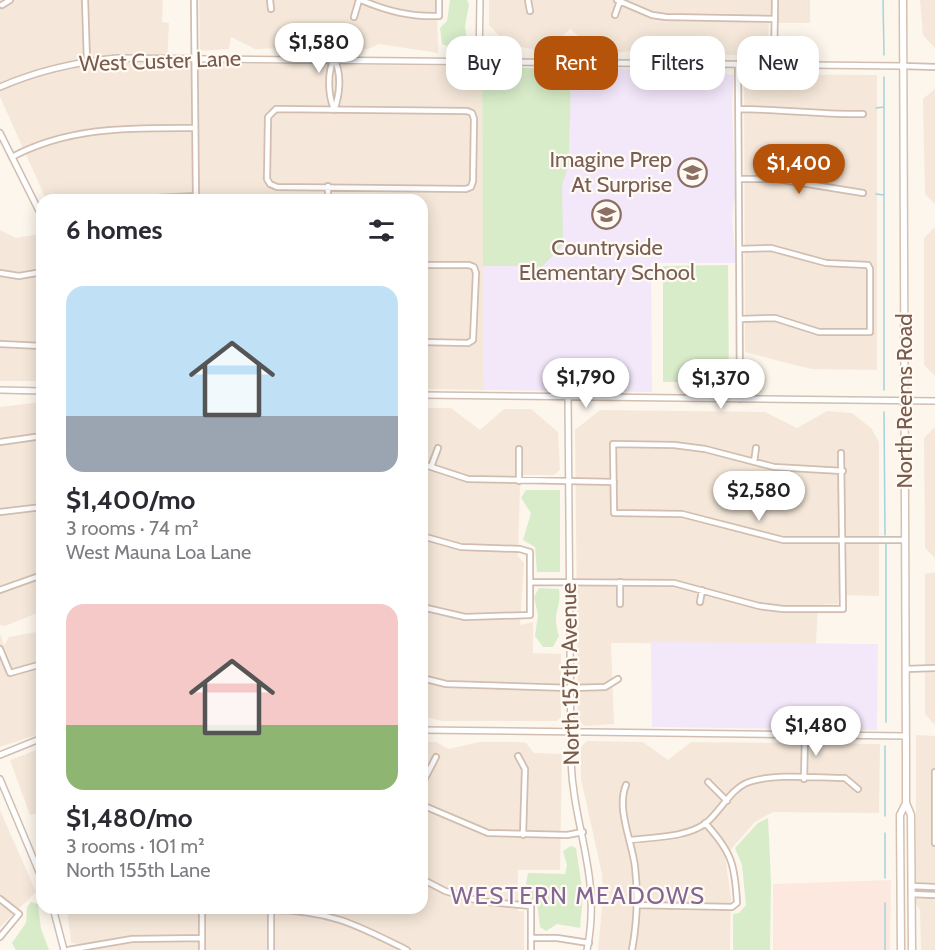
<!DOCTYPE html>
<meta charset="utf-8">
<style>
:root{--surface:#fff;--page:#f2f2f3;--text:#2b2b33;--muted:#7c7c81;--accent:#b45309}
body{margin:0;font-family:Cabin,sans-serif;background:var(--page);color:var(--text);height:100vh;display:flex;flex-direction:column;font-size:22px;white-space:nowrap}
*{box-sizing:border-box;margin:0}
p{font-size:20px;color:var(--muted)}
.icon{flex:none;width:33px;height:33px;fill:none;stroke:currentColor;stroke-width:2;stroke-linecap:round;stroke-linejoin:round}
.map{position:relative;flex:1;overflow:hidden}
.drawer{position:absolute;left:36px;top:194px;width:392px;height:720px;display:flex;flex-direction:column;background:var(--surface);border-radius:18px;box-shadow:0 3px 15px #0003}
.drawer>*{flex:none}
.top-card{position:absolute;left:446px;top:36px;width:399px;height:54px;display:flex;gap:12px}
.price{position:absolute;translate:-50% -51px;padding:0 14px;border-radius:21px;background:#fff;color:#222;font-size:20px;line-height:39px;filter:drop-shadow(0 2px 3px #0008)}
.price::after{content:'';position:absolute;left:50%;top:36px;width:18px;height:14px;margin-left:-9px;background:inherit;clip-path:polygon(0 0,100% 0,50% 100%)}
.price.on{background:var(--accent);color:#fff}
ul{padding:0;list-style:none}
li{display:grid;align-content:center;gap:12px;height:318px;padding:0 30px}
li span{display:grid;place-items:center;height:186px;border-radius:18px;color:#555}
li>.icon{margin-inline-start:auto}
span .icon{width:108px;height:108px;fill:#fffc;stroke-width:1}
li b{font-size:26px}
h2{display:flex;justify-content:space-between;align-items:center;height:72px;padding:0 30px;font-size:26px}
.tag{padding:0 21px;border-radius:18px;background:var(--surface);box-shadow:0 3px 15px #0003;font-size:21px;line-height:54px}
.tag.on{background:var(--accent);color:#fff}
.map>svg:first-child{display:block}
</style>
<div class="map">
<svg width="935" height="950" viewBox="0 0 935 950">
<rect width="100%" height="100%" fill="#fdf6ec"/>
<path fill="#f5e8da" d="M0,0H163L162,22L169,23L167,63L482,66L484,390L422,389V200L46,199L0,97Z
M199,0H437L438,53L379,44L368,49L333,48L310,37L288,48L255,49L231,37L229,49L200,51Z
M489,0H810V23H769L768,49L763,56L669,53L654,49L600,54L570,29L545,52L507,44L489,25Z
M920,0H935V48L923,35Z
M744,74L877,75V370L811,369L745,352Z
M935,89V204L925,194L923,99Z
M935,227V376L924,365V238Z
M0,230L16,238L40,234L42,239V381H0Z
M42,402V611L5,626L0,625V407Z
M427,408H451L480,430L504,409H531L558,432L560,470L554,475H523L520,488L518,556L524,563L520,625L533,622V653L561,654V717L557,721H442L422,716V411Z
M600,410L765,412L797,428L827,411L852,413L871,428L879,442V596L839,595L838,604L818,605L816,644L611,643L614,724L584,726L578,719L575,430Z
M935,427V558L925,548L924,438Z
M935,572V725L925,714V574Z
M42,631V733L0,747V634L4,645L9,637Z
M916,735L935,736V950H921L920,910L916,904Z
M587,741L643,742L668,760L691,742L880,744L879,813L773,812L755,822L725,856L731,899L730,950H598L603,896L602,874L581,779V747Z
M426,742H436L449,749L479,742H517L526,743L534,753L562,754L560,870H518V911H524V950H81L80,944L71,943L67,908H422V746Z
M42,748V815L41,812L30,815L10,760Z
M0,810L36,892L0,927Z"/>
<path fill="#fde8e0" d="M891,880L890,950H773V884Z"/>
<path fill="#f3e8fa" d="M581,68L669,69L734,75L732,104L735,194L732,219L736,263H651L652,392L484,390L483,266H527L569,164L571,70Z
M651,642L878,644L877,730L652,727Z"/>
<path fill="#d8ecc9" d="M450,0H467L469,4L465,27L468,46L455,49L442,44L440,28L447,21Z
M482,66L571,70L569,164L562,185L563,245L535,274L527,266H483Z
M728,265L729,382H663V266Z
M526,490H560V572H537L535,547L523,540L531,513L521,498Z
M539,588L559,589C562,609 551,611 559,636L553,647H543L535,636L538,615L534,597Z
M768,818L771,881L770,950H733V914L739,913L746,905L742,865L735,848L758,823Z
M571,846L576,848L583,895L580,928L557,924L546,931L540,927L537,902L524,896L528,873L565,874L567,865L563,851Z
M31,902L38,904L41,929L49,950H16L12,943L26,923L27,907Z"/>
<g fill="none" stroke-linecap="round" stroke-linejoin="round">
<path stroke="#a5d3da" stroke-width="1.5" d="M883,0L884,55
M884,77V390
M876,108L884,107
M876,194L884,195
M884,412L885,535
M886,544V722
M885,816V746
M885,833V878
M885,903V950"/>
<defs>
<path id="minor" d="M85,0L87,61
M194,0L196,200
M270,0L271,9
M361,0C387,11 410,17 439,16V0
M528,0L530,11
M617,0L652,15L666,17L775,19
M2,5L10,0
M615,15L620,1
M354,17L359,0
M334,59C342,73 340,95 334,110
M738,64L740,399
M774,65L775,0
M903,66L935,67
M276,109L467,111L472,113L474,119L473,181L471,187L466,189L277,187L270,184L267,179L268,117Z
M334,109C328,95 327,73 334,59
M738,109C780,109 821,115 863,114
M12,157C70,126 132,128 195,128
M739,179H777L863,193
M116,200L196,196
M328,200V186
M739,249L771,248L826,263L868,265L870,269V332H819L775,318L740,319
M422,265H469L474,267L476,273L473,340L468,343L422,342
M0,273L19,276L42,272
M0,344L42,346
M0,442L42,436
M519,449V481
M754,462L756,448
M422,464L468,479L614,482
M431,467L438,448
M843,471L774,467L705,449L674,445L613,444L614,513L682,514L783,540H905
M0,512L42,507
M422,536L461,547L520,549L530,552V615L465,617L422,607
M530,582L674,583L759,606L783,609H843L841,453
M620,582V604
M0,590L42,575
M700,602L702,590
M0,649L10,673L42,664
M906,669L935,668
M422,678L446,684L570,688L605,687L618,679
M518,756L525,769L523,835
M935,772V843
M804,779L805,735
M708,782L727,801
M422,784L436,757
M626,785C616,809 632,841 635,867C638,893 637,923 632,950
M422,805L488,833L567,835L583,832
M630,840C653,837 686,838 706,823C721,811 730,789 749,782C774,773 818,778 845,778L858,789
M422,879L445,891L479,901L531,906V950
M911,886L935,887
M911,894L935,895
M0,899L19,914L0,937
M636,905L732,907L737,903C735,865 732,852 705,823
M271,908V950
M271,910C329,910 357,925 407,950
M531,938H557L589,943
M68,950L132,939L202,938
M202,950V908"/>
<path id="tertiary" d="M479,61L480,0
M0,87C39,70 75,62 117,58L903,66
M0,133L42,217
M0,390L42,391
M422,395L935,401
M568,397L571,760C573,828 602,876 587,950
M422,730L906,736
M0,755L42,738
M0,779L42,879
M53,908L64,950"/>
<path id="secondary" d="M906,803L911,815L912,950
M901,950L900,815L906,803V761L903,0"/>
</defs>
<use href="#minor" stroke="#d1beb0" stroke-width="8"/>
<use href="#tertiary" stroke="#d1beb0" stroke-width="8"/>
<use href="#secondary" stroke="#d6c0b0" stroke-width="9"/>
<use href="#minor" stroke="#fff" stroke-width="4.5"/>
<use href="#tertiary" stroke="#fff" stroke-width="5"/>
<use href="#secondary" stroke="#fff" stroke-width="6"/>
</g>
<defs>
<symbol id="school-ring" viewBox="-11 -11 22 22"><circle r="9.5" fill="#fffaf3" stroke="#8d6e63" stroke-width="1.5"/><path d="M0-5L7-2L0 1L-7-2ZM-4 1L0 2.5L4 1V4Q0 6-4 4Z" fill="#8d6e63"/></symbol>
</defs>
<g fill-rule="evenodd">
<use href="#school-ring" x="676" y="156" width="33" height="33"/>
<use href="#school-ring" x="590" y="198" width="33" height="33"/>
</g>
<g text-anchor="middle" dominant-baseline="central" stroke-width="4.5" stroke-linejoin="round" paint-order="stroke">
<g font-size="22" fill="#7a5c4d" stroke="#fffaf3">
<text transform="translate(160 61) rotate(-2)">West Custer Lane</text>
<text transform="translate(904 401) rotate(-90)">North Reems Road</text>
<text transform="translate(570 674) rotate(-91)">North 157th Avenue</text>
</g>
<g font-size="22" fill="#785e54" stroke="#fffaf3" text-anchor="end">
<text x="672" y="159">Imagine Prep<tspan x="672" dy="25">At Surprise</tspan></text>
<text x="607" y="247" text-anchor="middle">Countryside<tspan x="607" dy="25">Elementary School</tspan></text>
</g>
<g font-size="24" letter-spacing="1.5" fill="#846695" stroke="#fffaf3">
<text x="578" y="895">WESTERN MEADOWS</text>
</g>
</g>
</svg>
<b class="price" style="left:319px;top:74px">$1,580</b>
<b class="price on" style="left:799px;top:195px">$1,400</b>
<b class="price" style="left:586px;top:409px">$1,790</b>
<b class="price" style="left:721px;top:410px">$1,370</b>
<b class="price" style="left:759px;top:522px">$2,580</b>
<b class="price" style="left:816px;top:757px">$1,480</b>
<div class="top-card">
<a class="tag">Buy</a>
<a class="tag on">Rent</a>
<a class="tag">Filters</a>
<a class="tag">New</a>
</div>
<section class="drawer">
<h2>6 homes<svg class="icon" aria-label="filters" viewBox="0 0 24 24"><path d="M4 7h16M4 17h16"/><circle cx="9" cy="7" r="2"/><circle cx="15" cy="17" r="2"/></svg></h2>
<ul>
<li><span style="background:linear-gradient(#bfe0f5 70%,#9aa5b1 0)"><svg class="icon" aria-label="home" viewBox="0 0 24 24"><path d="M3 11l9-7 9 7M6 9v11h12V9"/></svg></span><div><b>$1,400/mo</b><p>3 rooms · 74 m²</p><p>West Mauna Loa Lane</p></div></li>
<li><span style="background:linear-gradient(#f6c9c9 65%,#8fb573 0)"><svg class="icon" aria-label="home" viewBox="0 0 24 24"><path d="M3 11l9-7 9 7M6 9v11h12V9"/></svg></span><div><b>$1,480/mo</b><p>3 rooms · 101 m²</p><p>North 155th Lane</p></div></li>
</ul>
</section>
</div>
